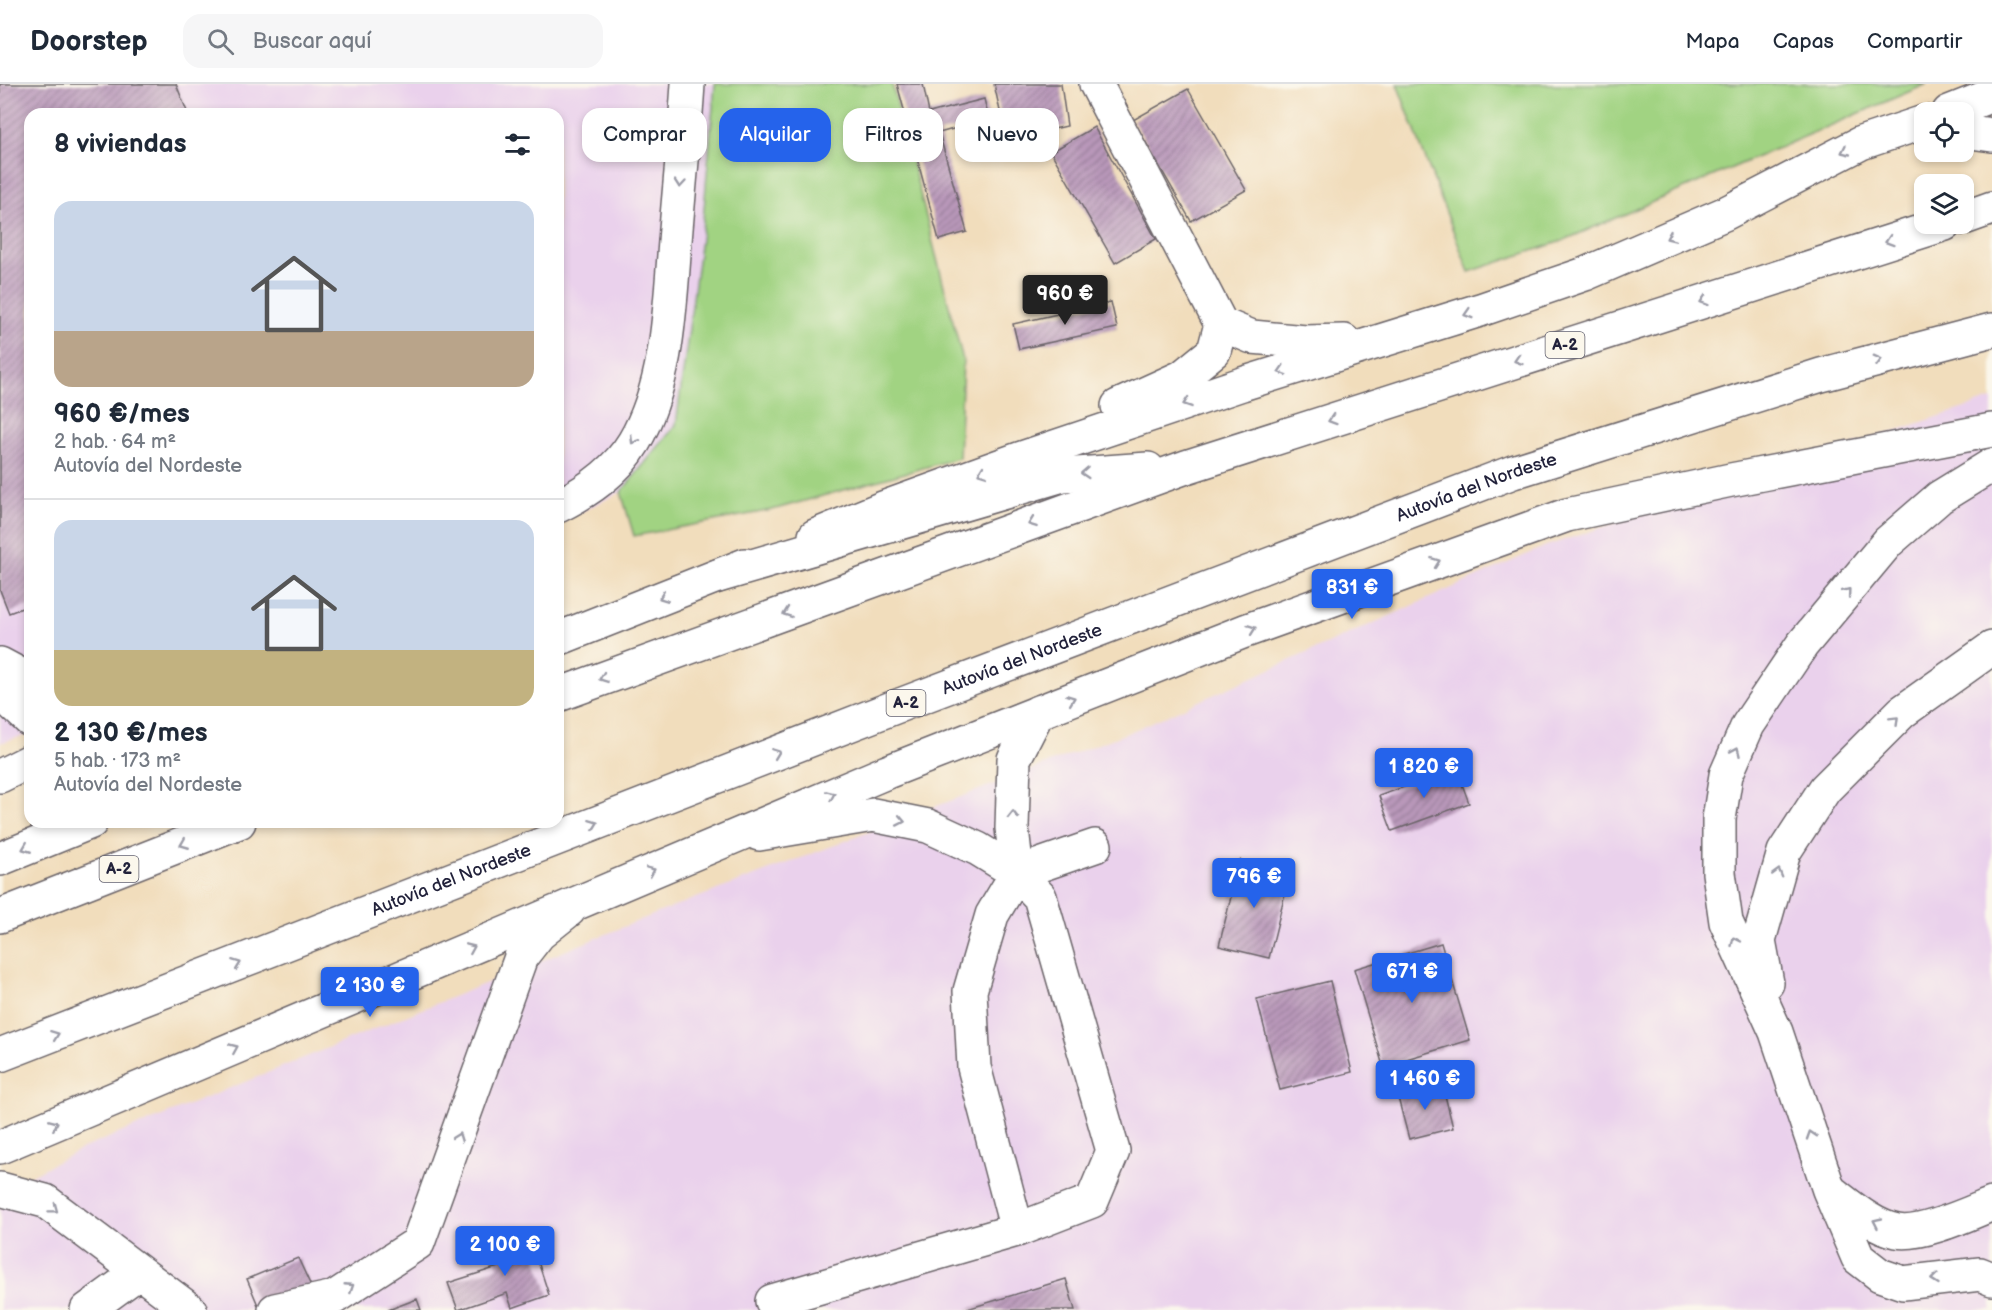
<!DOCTYPE html>
<html lang="es">
<meta charset="utf-8">
<style>
:root{--surface:#fff;--page:#f6f6f7;--text:#1f2937;--muted:#747a83;--line:#e0e1e3;--accent:#2563eb}
body{margin:0;font-family:"Balsamiq Sans",sans-serif;background:var(--page);color:var(--text);height:100vh;display:flex;flex-direction:column;font-size:22px;white-space:nowrap}
*{box-sizing:border-box;margin:0}
p{font-size:20px;color:var(--muted)}
.icon{flex:none;width:33px;height:33px;fill:none;stroke:currentColor;stroke-width:2;stroke-linecap:round;stroke-linejoin:round}
.map{position:relative;flex:1;overflow:hidden}
.drawer{position:absolute;left:24px;top:24px;width:540px;height:720px;display:flex;flex-direction:column;background:var(--surface);border-radius:18px;box-shadow:0 3px 9px #0003}
.drawer>*{flex:none}
.banner{position:absolute;left:582px;top:24px;width:570px;height:54px;display:flex;gap:12px}
.fabs{position:absolute;left:1914px;top:18px;display:grid;gap:12px}
.fabs a{display:grid;place-items:center;width:60px;height:60px;border-radius:12px;background:var(--surface);box-shadow:0 3px 9px #0003;font-size:30px}
.price{position:absolute;translate:-50% -51px;padding:0 14px;border-radius:6px;background:var(--accent);color:#fff;font-size:20px;line-height:39px;filter:drop-shadow(0 2px 3px #0008)}
.price::after{content:'';position:absolute;left:50%;top:36px;width:18px;height:14px;margin-left:-9px;background:inherit;clip-path:polygon(0 0,100% 0,50% 100%)}
.price.active{background:#222;color:#fff}
ul{padding:0;list-style:none}
li{display:grid;align-content:center;gap:12px;height:318px;padding:0 30px}
li+li{border-top:2px solid var(--line)}
li span{display:grid;place-items:center;height:186px;border-radius:18px;color:#555}
li>.icon{margin-inline-start:auto}
span .icon{width:108px;height:108px;fill:#fffc;stroke-width:1}
li b{font-size:26px}
h2{display:flex;justify-content:space-between;align-items:center;height:72px;padding:0 30px;font-size:26px}
.pill{padding:0 21px;border-radius:18px;background:var(--surface);box-shadow:0 3px 9px #0003;font-size:21px;line-height:54px}
.pill.active{background:var(--accent);color:#fff}
header{display:flex;align-items:center;gap:36px;box-sizing:border-box;height:84px;padding:0 30px;background:var(--surface);border-bottom:2px solid var(--line)}
header strong{font-size:28px}
nav{display:flex;gap:33px;margin-inline-start:auto;font-size:21px}
.search{width:420px;height:54px;background:var(--page);display:flex;align-items:center;gap:15px;box-sizing:border-box;padding:0 21px;border-radius:18px;color:var(--muted);font-size:22px}
.map>svg:first-child{display:block}
</style>
<header>
<strong>Doorstep</strong>
<div class="search"><svg class="icon" aria-label="search" viewBox="0 0 24 24"><circle cx="10" cy="10" r="6"/><path d="M15 15l6 6"/></svg>Buscar aquí</div>
<nav><a>Mapa</a><a>Capas</a><a>Compartir</a></nav>
</header>
<div class="map">
<svg width="1992" height="1226" viewBox="0 0 1992 1226">
<defs>
<pattern id="building-hatch" width="6" height="6" patternUnits="userSpaceOnUse" patternTransform="scale(1.5)"><rect width="6" height="6" fill="#b998ba"/><path d="M-1 1l2-2M0 6l6-6M5 7l2-2" fill="none" stroke="#967c98"/></pattern>
</defs>
<rect width="100%" height="100%" fill="#fbf7ec"/>
<filter id="ink" filterUnits="userSpaceOnUse"><feTurbulence type="fractalNoise" baseFrequency=".0167" numOctaves="2"/><feDisplacementMap in="SourceGraphic" scale="12" xChannelSelector="R" yChannelSelector="G"/><feConvolveMatrix kernelMatrix="1 2 1 2 8 2 1 2 1" color-interpolation-filters="sRGB"/></filter>
<filter id="wash" filterUnits="userSpaceOnUse"><feTurbulence type="fractalNoise" baseFrequency=".008" numOctaves="4" result="noise"/><feDisplacementMap in="SourceGraphic" scale="24" xChannelSelector="R" yChannelSelector="G"/><feGaussianBlur stdDeviation="1.35" result="paint"/><feColorMatrix in="noise" values="0 0 0 0 0 0 0 0 0 0 0 0 0 0 0 0 0 1.4 0 .05"/><feComposite in="paint" operator="in"/></filter>
<g filter="url(#wash)">
<rect width="100%" height="100%" fill="#f1ddbc"/>
<path fill="#ead1ec" d="M0,0H715L702,147L676,341L621,408L558,439V30H30V650L0,659Z
M1992,315V1226H0V1107L86,1063L660,828L1130,648L1546,462Z"/>
<path fill="#a1d382" stroke="#627a5e" stroke-width="1.5" d="M715,0H892L963,276L959,374L772,426L634,452L621,408L676,341L702,147Z
M1397,0H1927L1562,157L1469,188Z"/>
<g id="blocks">
<path fill="url(#building-hatch)" d="M0,0H176L188,30H30V521L9,529L0,506Z
M897,0H923L929,29L984,15L989,35L939,49L967,148L939,156Z
M994,0H1061L1067,42L1023,52L1018,32L1002,36Z
M1188,5L1246,106L1191,137L1133,36Z
M1094,43L1156,155L1115,179L1051,68Z
M1111,218L1117,244L1019,265L1013,240Z
M1456,684L1469,719L1392,747L1379,712Z
M1240,776L1290,789L1269,874L1219,862Z
M1441,859L1470,956L1383,982L1354,885Z
M1330,897L1352,988L1280,1006L1257,915Z
M1442,999L1453,1044L1409,1055L1397,1010Z
M529,1150L549,1211L512,1224L507,1209L458,1226L448,1199L498,1183L490,1163Z
M298,1174L322,1226H260L247,1195Z
M1066,1195L1075,1226H967V1225Z
M417,1215L421,1226H388Z"/>
</g>
</g>
<g filter="url(#ink)">
<use href="#blocks" fill-opacity="0" stroke="#6a6368" stroke-width="1.5"/>
<g fill="none" stroke-linecap="round" stroke-linejoin="round">
<defs>
<path id="minor" d="M1096,0L1221,240L1252,253L1306,258L1344,257
M1949,28L1992,11
M1964,47L1992,51
M1118,322L1182,293L1214,267L1221,240
M1992,381L1940,413L1888,458L1802,561L1748,641L1726,691L1719,735V789L1726,838L1776,948L1829,1106L1858,1174L1880,1191L1903,1199L1980,1190L1992,1195
M558,422C588,407 616,388 634,358C670,297 670,215 676,145C680,97 685,49 688,0
M815,452L883,424L1019,375L1242,300L1480,226L1585,190L1724,130L1861,59L1924,38
M558,555L745,481
M0,580L30,596
M0,608L30,636
M0,692L30,677
M759,750L873,731L928,742L978,765L1017,789L1040,813L1113,1067L1092,1117L1017,1146L772,1217
M0,775L91,738
M1017,789L1012,744L1014,675L1038,628
M1767,899L1759,856L1784,768L1825,705L1902,628L1992,564
M0,1105L45,1117L190,1226
M1829,1106C1849,1121 1872,1142 1897,1147C1921,1152 1970,1129 1992,1120
M1017,1146L974,983L970,907L992,831L1017,789L1095,762
M87,1226L138,1189
M275,1226L335,1213L418,1159L521,873L539,850L569,826"/>
<path id="major" d="M0,1063L887,688L1245,547L1567,431L1731,396L1992,346"/>
<g id="highway">
<path d="M1964,134L1992,124"/>
<path d="M718,492L1063,391L1148,385"/>
<path d="M558,611L1186,383L1945,140"/>
<path d="M0,832L239,738"/>
<path id="s1" d="M0,971L895,623L1513,388L1821,291L1992,246"/>
</g>
</defs>
<use href="#minor" stroke="#6a6368" stroke-width="36"/>
<use href="#major" stroke="#6a6368" stroke-width="36"/>
<use href="#highway" stroke="#6a6368" stroke-width="36"/>
<use href="#minor" stroke="#fff" stroke-width="33"/>
<use href="#major" stroke="#fff" stroke-width="33"/>
<use href="#highway" stroke="#fff" stroke-width="33"/>
</g>
<defs><path id="oneway-chevron" d="M-2-3.5L2.5 0L-2 3.5" fill="none" stroke-width="1.6" stroke-linecap="round" stroke-linejoin="round" transform="scale(1.5)"/></defs>
<g stroke="#9c9ca7">
<use href="#oneway-chevron" transform="translate(1845 67) rotate(155)"/>
<use href="#oneway-chevron" transform="translate(680 100) rotate(95)"/>
<use href="#oneway-chevron" transform="translate(1670 153) rotate(156)"/>
<use href="#oneway-chevron" transform="translate(1889 157) rotate(162)"/>
<use href="#oneway-chevron" transform="translate(1704 217) rotate(162)"/>
<use href="#oneway-chevron" transform="translate(1468 230) rotate(163)"/>
<use href="#oneway-chevron" transform="translate(1518 276) rotate(162)"/>
<use href="#oneway-chevron" transform="translate(1878 276) rotate(-15)"/>
<use href="#oneway-chevron" transform="translate(1282 287) rotate(163)"/>
<use href="#oneway-chevron" transform="translate(1187 319) rotate(161)"/>
<use href="#oneway-chevron" transform="translate(1332 336) rotate(162)"/>
<use href="#oneway-chevron" transform="translate(634 356) rotate(121)"/>
<use href="#oneway-chevron" transform="translate(982 388) rotate(160)"/>
<use href="#oneway-chevron" transform="translate(1085 389) rotate(176)"/>
<use href="#oneway-chevron" transform="translate(1032 439) rotate(160)"/>
<use href="#oneway-chevron" transform="translate(1436 478) rotate(-20)"/>
<use href="#oneway-chevron" transform="translate(1847 508) rotate(-50)"/>
<use href="#oneway-chevron" transform="translate(663 513) rotate(159)"/>
<use href="#oneway-chevron" transform="translate(787 529) rotate(160)"/>
<use href="#oneway-chevron" transform="translate(1252 545) rotate(-20)"/>
<use href="#oneway-chevron" transform="translate(603 594) rotate(160)"/>
<use href="#oneway-chevron" transform="translate(1071 615) rotate(-21)"/>
<use href="#oneway-chevron" transform="translate(1895 636) rotate(-45)"/>
<use href="#oneway-chevron" transform="translate(1736 667) rotate(-66)"/>
<use href="#oneway-chevron" transform="translate(776 669) rotate(-21)"/>
<use href="#oneway-chevron" transform="translate(831 711) rotate(-23)"/>
<use href="#oneway-chevron" transform="translate(1013 731) rotate(-89)"/>
<use href="#oneway-chevron" transform="translate(901 737) rotate(11)"/>
<use href="#oneway-chevron" transform="translate(594 740) rotate(-21)"/>
<use href="#oneway-chevron" transform="translate(184 760) rotate(158)"/>
<use href="#oneway-chevron" transform="translate(26 764) rotate(158)"/>
<use href="#oneway-chevron" transform="translate(651 787) rotate(-23)"/>
<use href="#oneway-chevron" transform="translate(1778 789) rotate(-74)"/>
<use href="#oneway-chevron" transform="translate(1735 857) rotate(-115)"/>
<use href="#oneway-chevron" transform="translate(471 864) rotate(-23)"/>
<use href="#oneway-chevron" transform="translate(237 880) rotate(-21)"/>
<use href="#oneway-chevron" transform="translate(55 951) rotate(-21)"/>
<use href="#oneway-chevron" transform="translate(234 964) rotate(-23)"/>
<use href="#oneway-chevron" transform="translate(54 1040) rotate(-23)"/>
<use href="#oneway-chevron" transform="translate(1811 1051) rotate(-108)"/>
<use href="#oneway-chevron" transform="translate(458 1053) rotate(-70)"/>
<use href="#oneway-chevron" transform="translate(54 1125) rotate(37)"/>
<use href="#oneway-chevron" transform="translate(1877 1138) rotate(-155)"/>
<use href="#oneway-chevron" transform="translate(1935 1195) rotate(174)"/>
<use href="#oneway-chevron" transform="translate(350 1203) rotate(-33)"/>
</g>
</g>
<g text-anchor="middle" dominant-baseline="central" stroke-width="4.5" stroke-linejoin="round" paint-order="stroke">
<g fill="#fbf7ec" stroke="#636270" stroke-width="1.5">
<rect x="1545.5" y="248" width="39" height="26" rx="4.5"/>
<rect x="886.5" y="606" width="39" height="26" rx="4.5"/>
<rect x="99.5" y="772" width="39" height="26" rx="4.5"/>
</g>
<g font-size="16" font-weight="bold" fill="#22223b">
<text x="1565" y="261">A-2</text>
<text x="906" y="619">A-2</text>
<text x="119" y="785">A-2</text>
</g>
<g font-size="18" fill="#22223b" stroke="#fbf7ec">
<text stroke="none"><textPath href="#s1" startOffset="1582">Autovía del Nordeste</textPath></text>
<text stroke="none"><textPath href="#s1" startOffset="1096">Autovía del Nordeste</textPath></text>
<text stroke="none"><textPath href="#s1" startOffset="484">Autovía del Nordeste</textPath></text>
</g>
</g>
</svg>
<div class="fabs">
<a><svg class="icon" aria-label="locate" viewBox="0 0 24 24"><circle cx="12" cy="12" r="6"/><path d="M12 2v4M12 18v4M2 12h4M18 12h4"/></svg></a>
<a><svg class="icon" aria-label="layers" viewBox="0 0 24 24"><path d="M12 4l9 5-9 5-9-5zM3 14l9 5 9-5"/></svg></a>
</div>
<b class="price active" style="left:1065px;top:242px">960 €</b>
<b class="price" style="left:1352px;top:536px">831 €</b>
<b class="price" style="left:1424px;top:715px">1 820 €</b>
<b class="price" style="left:1254px;top:825px">796 €</b>
<b class="price" style="left:1412px;top:920px">671 €</b>
<b class="price" style="left:370px;top:934px">2 130 €</b>
<b class="price" style="left:1425px;top:1027px">1 460 €</b>
<b class="price" style="left:505px;top:1193px">2 100 €</b>
<div class="banner">
<a class="pill">Comprar</a>
<a class="pill active">Alquilar</a>
<a class="pill">Filtros</a>
<a class="pill">Nuevo</a>
</div>
<section class="drawer">
<h2>8 viviendas<svg class="icon" aria-label="filters" viewBox="0 0 24 24"><path d="M4 7h16M4 17h16"/><circle cx="9" cy="7" r="2"/><circle cx="15" cy="17" r="2"/></svg></h2>
<ul>
<li><span style="background:linear-gradient(#c9d6e8 70%,#b9a48a 0)"><svg class="icon" aria-label="home" viewBox="0 0 24 24"><path d="M3 11l9-7 9 7M6 9v11h12V9"/></svg></span><div><b>960 €/mes</b><p>2 hab. · 64 m²</p><p>Autovía del Nordeste</p></div></li>
<li><span style="background:linear-gradient(#c9d6e8 70%,#c2b280 0)"><svg class="icon" aria-label="home" viewBox="0 0 24 24"><path d="M3 11l9-7 9 7M6 9v11h12V9"/></svg></span><div><b>2 130 €/mes</b><p>5 hab. · 173 m²</p><p>Autovía del Nordeste</p></div></li>
</ul>
</section>
</div>
